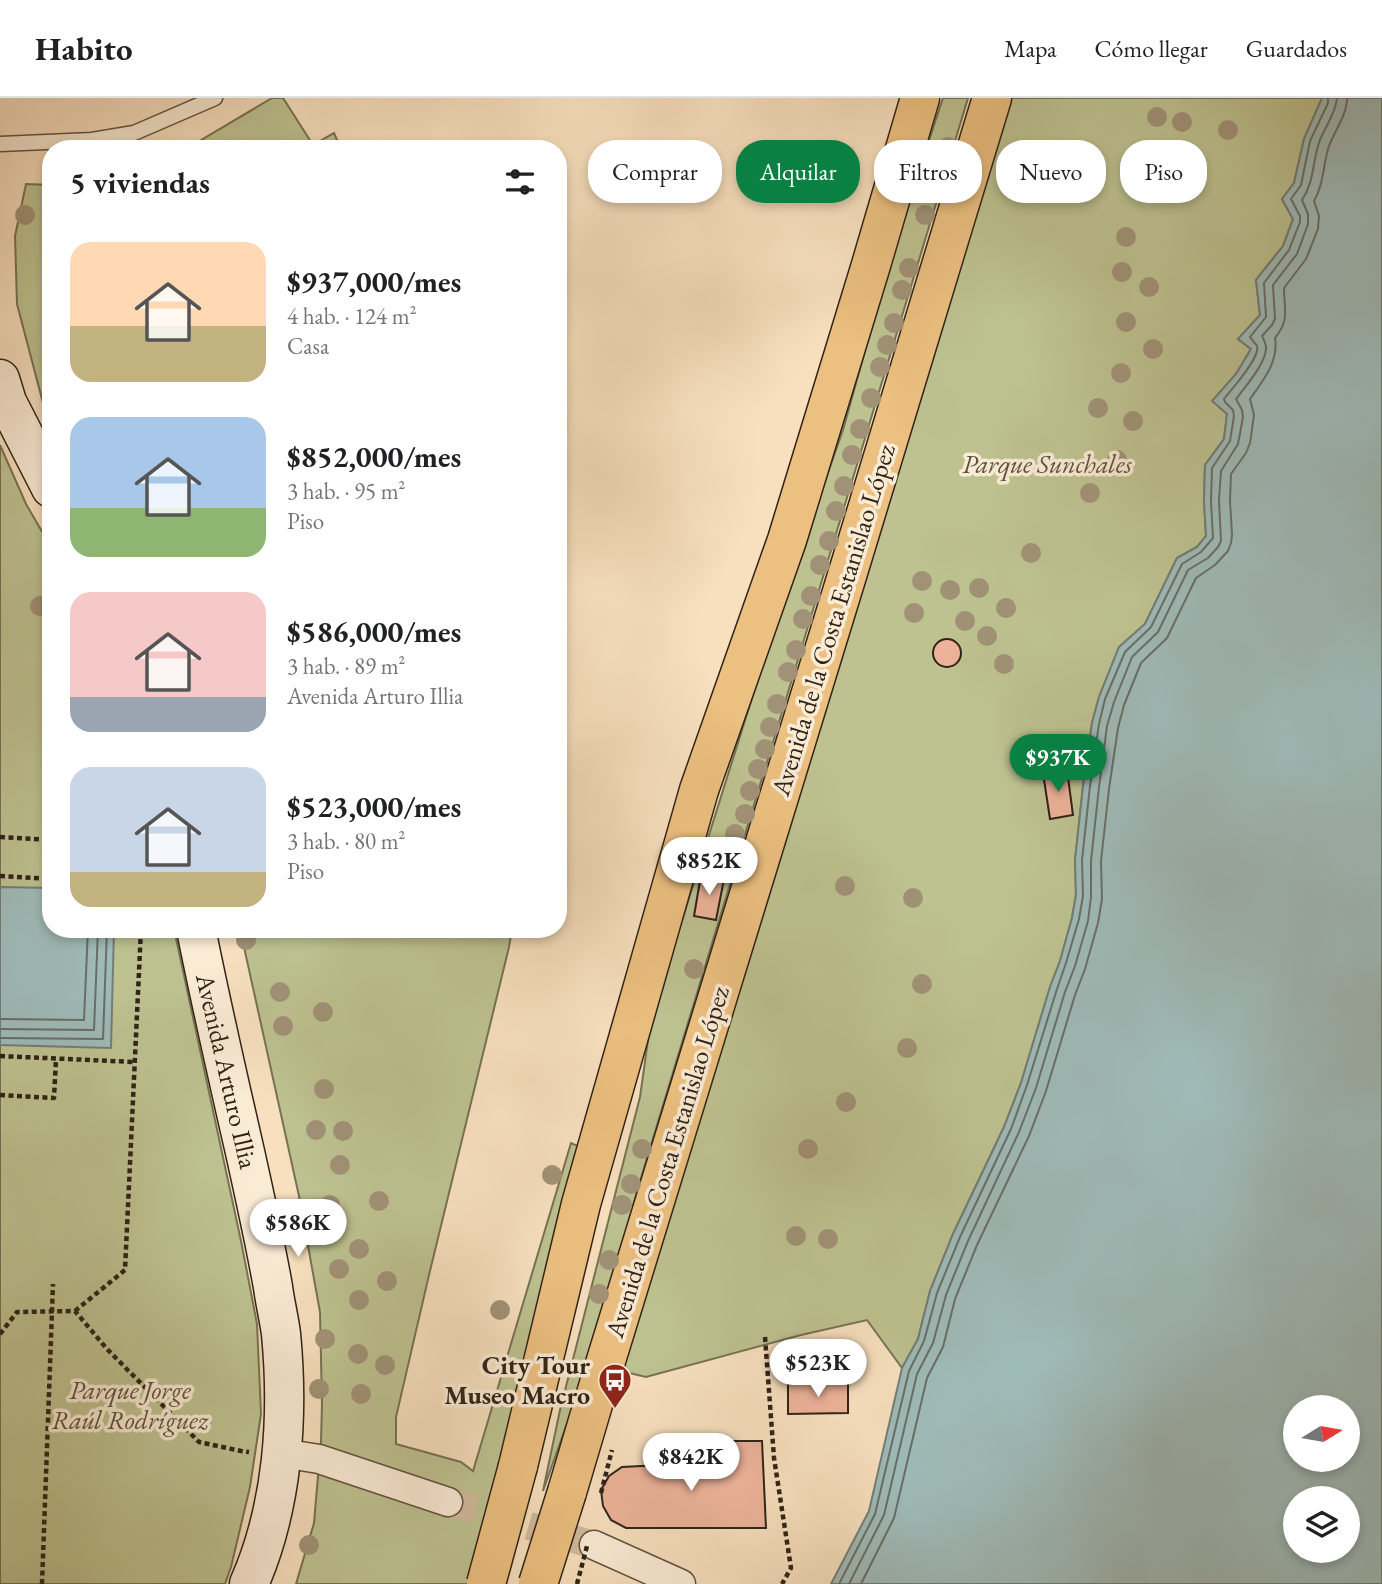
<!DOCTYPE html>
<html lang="es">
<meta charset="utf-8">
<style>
:root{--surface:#fff;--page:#f2f2f2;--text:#202124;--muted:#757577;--line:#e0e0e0;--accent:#0b8043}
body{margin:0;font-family:"EB Garamond",serif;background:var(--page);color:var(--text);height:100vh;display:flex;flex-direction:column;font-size:26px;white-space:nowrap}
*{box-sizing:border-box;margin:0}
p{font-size:23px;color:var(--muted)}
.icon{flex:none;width:38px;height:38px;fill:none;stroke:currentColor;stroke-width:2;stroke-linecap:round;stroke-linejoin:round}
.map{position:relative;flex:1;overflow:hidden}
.drawer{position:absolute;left:42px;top:42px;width:525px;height:798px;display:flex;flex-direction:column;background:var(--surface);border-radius:28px;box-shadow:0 4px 10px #0003}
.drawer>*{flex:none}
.top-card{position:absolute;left:588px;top:42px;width:665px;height:63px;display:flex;gap:14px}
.needle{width:46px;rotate:79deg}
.buttons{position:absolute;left:1283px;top:1297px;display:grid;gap:14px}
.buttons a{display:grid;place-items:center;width:77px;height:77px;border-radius:50%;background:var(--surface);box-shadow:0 4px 10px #0003;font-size:35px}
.price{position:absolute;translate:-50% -60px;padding:0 16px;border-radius:24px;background:#fff;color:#222;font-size:23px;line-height:46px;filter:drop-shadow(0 2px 4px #0008)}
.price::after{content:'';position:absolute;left:50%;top:42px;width:21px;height:16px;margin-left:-10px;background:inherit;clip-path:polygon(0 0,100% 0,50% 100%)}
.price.selected{background:var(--accent);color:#fff}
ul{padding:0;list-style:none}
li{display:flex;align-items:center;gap:21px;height:175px;padding:0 28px}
li span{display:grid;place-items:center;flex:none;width:196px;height:140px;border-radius:21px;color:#555}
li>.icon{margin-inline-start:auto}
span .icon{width:84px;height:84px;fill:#fffc;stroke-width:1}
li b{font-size:30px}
h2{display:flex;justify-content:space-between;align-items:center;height:84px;padding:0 28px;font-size:30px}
.chip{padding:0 24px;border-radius:28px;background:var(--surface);box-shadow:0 4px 10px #0003;font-size:24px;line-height:63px}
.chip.selected{background:var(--accent);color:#fff}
header{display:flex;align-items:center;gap:42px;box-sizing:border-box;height:98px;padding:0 35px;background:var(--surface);border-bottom:2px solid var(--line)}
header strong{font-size:33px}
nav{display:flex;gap:38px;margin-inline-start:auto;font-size:24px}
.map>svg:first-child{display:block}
</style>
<header>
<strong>Habito</strong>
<nav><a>Mapa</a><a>Cómo llegar</a><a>Guardados</a></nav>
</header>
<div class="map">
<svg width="1382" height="1486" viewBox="0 0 1382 1486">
<rect width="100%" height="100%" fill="#f8e0bf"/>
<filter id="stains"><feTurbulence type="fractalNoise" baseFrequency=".00286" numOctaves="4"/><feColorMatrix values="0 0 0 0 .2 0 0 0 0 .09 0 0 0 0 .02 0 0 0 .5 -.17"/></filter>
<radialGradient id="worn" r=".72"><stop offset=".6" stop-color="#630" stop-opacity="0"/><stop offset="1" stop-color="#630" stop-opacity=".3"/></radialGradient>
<path fill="#bec291" stroke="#767254" stroke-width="2" d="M272,0H283L313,47L334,35L341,51H186Z
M943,0H968L638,1090L593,1252L543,1393L560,1312L640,999L651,921L782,505L843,332L895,145Z
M992,0H1322L1304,41L1294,85L1282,101L1293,121L1283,148L1256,182L1260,217L1238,241L1251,251L1236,276L1213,303L1227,316L1224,341L1205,367L1204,403L1206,438L1197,449L1177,460L1145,526L1119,549L1099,599L1092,625L1083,688L1075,762L1076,797L1072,820L1060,863L1050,889L1021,985L1004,1029L953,1136L930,1193L918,1241L902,1270L867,1222L801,1237L646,1279L604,1269Z
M26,86L51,87V327L47,320L17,206L15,138Z
M0,347L26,406L51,449V831H174L241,1143L257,1226L261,1316L250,1389L231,1469L225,1486H0Z
M240,831H512L509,849L429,1177L396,1319V1346L461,1364L473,1373L571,1045L587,1052L472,1486H296L314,1425L321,1343L322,1307L320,1214L299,1098Z"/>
<path fill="#9fbbb9" stroke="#727e78" stroke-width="2" fill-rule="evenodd" d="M1322,0H1382V1486H831L869,1413L902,1270L918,1241L930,1193L953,1136L1004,1029L1021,985L1050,889L1060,863L1072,820L1076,797L1075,762L1083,688L1092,625L1099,599L1119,549L1145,526L1177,460L1197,449L1206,438L1204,403L1205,367L1224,341L1227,316L1212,303L1236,276L1251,251L1238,241L1260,217L1256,182L1283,148L1293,121L1282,101L1294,85L1304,41ZM1295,1309H1348V1362H1295ZM1295,1400H1348V1452H1295Z
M0,789L51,790V831H114L111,950L0,947Z"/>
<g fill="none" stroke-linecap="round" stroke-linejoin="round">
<path stroke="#676f68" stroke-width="2" d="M0,921L84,922L88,831
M0,931L94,932L98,831
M0,940L103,941L107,831
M839,1486L875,1416L909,1273L924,1243L937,1195L960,1139L1011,1031L1027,987L1057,891L1066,865L1079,821L1083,798L1082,762L1090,688L1099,626L1105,601L1125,554L1151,529L1182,466L1201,454L1213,440L1211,403L1212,370L1230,343L1234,318L1233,312L1225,304L1224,301C1231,292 1261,259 1257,248C1255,245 1252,242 1250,239L1266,219L1264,185L1289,152L1300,124V118L1291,101L1301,87L1310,43L1328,5V0
M849,1486L884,1417L917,1276L933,1245L946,1197L968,1143L1019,1034L1036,990L1065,894L1075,868L1088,823L1091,799V763L1099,689L1107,628L1114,604L1132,559L1158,534L1188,472L1208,460L1218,449L1221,443L1219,402L1221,373L1238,346L1243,319L1242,312L1236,301C1245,289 1267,264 1266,249C1266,247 1263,240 1262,238L1272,227L1275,221L1273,187L1297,156L1308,126V116L1302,102C1315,83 1312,63 1320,42C1325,29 1336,15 1337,0
M861,1486L894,1420L927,1280L943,1249L955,1201L977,1147L1029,1038L1046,993L1075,897L1085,871L1098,825L1102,801L1101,763L1109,691L1118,630L1124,607L1141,565L1167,540L1196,480L1215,467L1228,453L1231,445L1232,437L1230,402L1231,376L1246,355L1250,345L1254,317L1250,301C1263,283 1279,263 1275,240C1290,222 1284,212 1284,190L1306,161L1318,131L1319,118L1314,103C1324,86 1323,66 1329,48C1335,32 1347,17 1347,0"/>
</g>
<path fill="#edb39a" stroke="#2f2317" stroke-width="2" d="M933 555a14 14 0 1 1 28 0a14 14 0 1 1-28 0Z
M1067,672L1073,717L1050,721L1043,675Z
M701,777L724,781L716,822L694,818Z
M848,1285V1315L788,1316V1286Z
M733,1343H762L766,1430H626L611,1422L603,1408L601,1392L609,1378L622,1369L719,1364Z"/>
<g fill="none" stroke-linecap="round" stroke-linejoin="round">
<path stroke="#d0ba9d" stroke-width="28" stroke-dasharray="28 14" stroke-linecap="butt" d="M448,1404L594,1447"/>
<defs>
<path id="service" d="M0,46L92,42L134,35L215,0"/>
<path id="minor" d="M282,1355L319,1361L448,1404
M594,1447L681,1486"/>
<path id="secondary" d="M0,281L7,304L51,390
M196,831C211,906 228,980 245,1054C255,1099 265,1144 273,1189C275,1205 279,1220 281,1236C289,1319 283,1409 249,1486"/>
<path id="primary" d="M518,1368L581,1106L699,692L787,442L871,167L920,0
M567,1394L604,1269L849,471L992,0"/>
</defs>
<use href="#service" stroke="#615241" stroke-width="17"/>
<use href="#minor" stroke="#615241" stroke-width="31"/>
<use href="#secondary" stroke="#2f2317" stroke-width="41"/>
<use href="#primary" stroke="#2f2317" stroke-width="41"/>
<path stroke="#2f2317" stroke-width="4.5" stroke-dasharray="5 3.5" stroke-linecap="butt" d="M0,739L51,742
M0,778L51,781
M0,958L135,964
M0,997L54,1000L56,961
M75,1213L125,1172L141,831
M0,1236L17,1214L75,1213L107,1251L199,1344L241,1353L249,1354
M765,1239L774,1360L791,1470L782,1486
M42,1486L53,1186"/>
<use href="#service" stroke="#faebd5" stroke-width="14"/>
<use href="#minor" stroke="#faebd5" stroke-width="28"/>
<use href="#secondary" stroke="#faebd5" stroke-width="38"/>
<use href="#primary" stroke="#ecc080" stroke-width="38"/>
<defs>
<path id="primary-bridge" d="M486,1486L518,1368
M538,1486L567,1394"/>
</defs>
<use href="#primary-bridge" stroke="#2f2317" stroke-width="41" stroke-linecap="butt"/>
<path stroke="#2f2317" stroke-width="4.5" stroke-dasharray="5 3.5" stroke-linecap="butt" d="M601,1395L612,1352
M577,1486L587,1448"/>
<use href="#primary-bridge" stroke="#ecc080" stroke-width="38"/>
</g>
<g fill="#a19277">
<circle cx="1157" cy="19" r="10"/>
<circle cx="1182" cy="24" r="10"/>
<circle cx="1228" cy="32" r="10"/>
<circle cx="948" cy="49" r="10"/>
<circle cx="940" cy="69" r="10"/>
<circle cx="931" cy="94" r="10"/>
<circle cx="25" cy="117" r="10"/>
<circle cx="925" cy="117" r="10"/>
<circle cx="1126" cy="139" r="10"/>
<circle cx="909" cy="170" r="10"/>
<circle cx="1122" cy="174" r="10"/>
<circle cx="1149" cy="189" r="10"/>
<circle cx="902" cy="192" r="10"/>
<circle cx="1126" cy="224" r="10"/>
<circle cx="894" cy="225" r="10"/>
<circle cx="887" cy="247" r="10"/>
<circle cx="1153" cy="251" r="10"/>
<circle cx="880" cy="269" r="10"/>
<circle cx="1121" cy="275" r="10"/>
<circle cx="871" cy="300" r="10"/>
<circle cx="1098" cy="310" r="10"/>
<circle cx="1133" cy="323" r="10"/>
<circle cx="860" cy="331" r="10"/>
<circle cx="852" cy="357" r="10"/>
<circle cx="1117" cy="362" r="10"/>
<circle cx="844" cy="388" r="10"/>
<circle cx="1090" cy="395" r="10"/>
<circle cx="836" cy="413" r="10"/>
<circle cx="829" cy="443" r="10"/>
<circle cx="1031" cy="455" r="10"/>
<circle cx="820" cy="467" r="10"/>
<circle cx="922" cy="483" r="10"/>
<circle cx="979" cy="490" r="10"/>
<circle cx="950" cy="492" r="10"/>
<circle cx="811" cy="498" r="10"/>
<circle cx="40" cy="508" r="10"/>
<circle cx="1006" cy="510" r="10"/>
<circle cx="914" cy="515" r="10"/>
<circle cx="803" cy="521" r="10"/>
<circle cx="965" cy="523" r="10"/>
<circle cx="987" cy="538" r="10"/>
<circle cx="796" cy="552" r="10"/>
<circle cx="1004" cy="566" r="10"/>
<circle cx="788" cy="574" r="10"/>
<circle cx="777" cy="606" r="10"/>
<circle cx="770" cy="629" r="10"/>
<circle cx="765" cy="651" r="10"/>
<circle cx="758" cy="671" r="10"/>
<circle cx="750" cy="693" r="10"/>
<circle cx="745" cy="716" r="10"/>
<circle cx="735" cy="736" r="10"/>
<circle cx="845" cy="788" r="10"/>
<circle cx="913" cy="800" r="10"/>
<circle cx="246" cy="842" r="10"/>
<circle cx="694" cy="871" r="10"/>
<circle cx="922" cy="886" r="10"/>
<circle cx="280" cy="894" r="10"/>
<circle cx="323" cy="914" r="10"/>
<circle cx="283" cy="928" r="10"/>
<circle cx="907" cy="950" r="10"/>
<circle cx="324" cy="991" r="10"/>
<circle cx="846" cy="1004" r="10"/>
<circle cx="316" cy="1032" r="10"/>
<circle cx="343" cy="1033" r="10"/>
<circle cx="642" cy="1051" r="10"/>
<circle cx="808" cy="1051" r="10"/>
<circle cx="340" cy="1067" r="10"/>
<circle cx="552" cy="1077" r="10"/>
<circle cx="631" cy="1086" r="10"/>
<circle cx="379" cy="1103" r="10"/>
<circle cx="330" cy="1107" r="10"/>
<circle cx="622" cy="1107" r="10"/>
<circle cx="796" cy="1138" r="10"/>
<circle cx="828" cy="1141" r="10"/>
<circle cx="359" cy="1151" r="10"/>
<circle cx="609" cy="1162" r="10"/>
<circle cx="339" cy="1171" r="10"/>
<circle cx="387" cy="1183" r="10"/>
<circle cx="599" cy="1196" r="10"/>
<circle cx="359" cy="1202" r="10"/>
<circle cx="500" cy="1212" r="10"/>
<circle cx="325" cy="1241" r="10"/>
<circle cx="358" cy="1256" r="10"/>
<circle cx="385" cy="1267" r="10"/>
<circle cx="319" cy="1291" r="10"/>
<circle cx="361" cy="1296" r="10"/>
<circle cx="309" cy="1447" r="10"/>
</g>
<defs>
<symbol id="bus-pin" viewBox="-11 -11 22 30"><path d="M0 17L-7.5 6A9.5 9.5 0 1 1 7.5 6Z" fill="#8f2418" stroke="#faebd5"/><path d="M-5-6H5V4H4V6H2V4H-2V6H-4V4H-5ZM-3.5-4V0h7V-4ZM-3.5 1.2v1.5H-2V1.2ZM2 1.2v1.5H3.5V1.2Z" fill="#fff"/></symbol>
</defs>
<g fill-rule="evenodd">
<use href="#bus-pin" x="596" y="1263" width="38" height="52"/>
</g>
<g text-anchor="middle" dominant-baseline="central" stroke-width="7" stroke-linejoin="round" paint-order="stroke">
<g font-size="26" font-style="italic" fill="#5a533c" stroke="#faebd5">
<text x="1047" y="366">Parque Sunchales</text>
<text x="130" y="1292">Parque Jorge<tspan x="130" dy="30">Raúl Rodríguez</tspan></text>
</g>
<g font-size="26" fill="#2f2317" stroke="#faebd5">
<text transform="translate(833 522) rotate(-73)">Avenida de la Costa Estanislao López</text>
<text transform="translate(227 973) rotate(77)">Avenida Arturo Illia</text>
<text transform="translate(667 1064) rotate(-73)">Avenida de la Costa Estanislao López</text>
</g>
<g font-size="26" font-weight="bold" fill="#2f2317" stroke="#faebd5" text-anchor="end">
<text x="590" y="1267">City Tour<tspan x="590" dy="30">Museo Macro</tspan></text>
</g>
</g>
<rect width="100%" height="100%" filter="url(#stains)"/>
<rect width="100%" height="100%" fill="url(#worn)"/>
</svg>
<div class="buttons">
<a><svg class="needle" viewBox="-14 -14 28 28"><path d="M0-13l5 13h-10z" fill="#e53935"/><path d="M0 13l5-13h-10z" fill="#757577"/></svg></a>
<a><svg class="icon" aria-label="layers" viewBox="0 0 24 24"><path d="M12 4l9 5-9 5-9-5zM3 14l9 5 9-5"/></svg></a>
</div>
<b class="price selected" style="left:1058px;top:696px">$937K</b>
<b class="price" style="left:709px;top:799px">$852K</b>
<b class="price" style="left:298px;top:1161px">$586K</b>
<b class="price" style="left:818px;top:1301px">$523K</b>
<b class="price" style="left:691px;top:1395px">$842K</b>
<div class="top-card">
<a class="chip">Comprar</a>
<a class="chip selected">Alquilar</a>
<a class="chip">Filtros</a>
<a class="chip">Nuevo</a>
<a class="chip">Piso</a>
</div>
<section class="drawer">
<h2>5 viviendas<svg class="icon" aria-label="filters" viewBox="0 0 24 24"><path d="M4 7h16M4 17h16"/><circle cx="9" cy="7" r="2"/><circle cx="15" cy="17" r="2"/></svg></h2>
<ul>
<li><span style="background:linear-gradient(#ffd9b3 60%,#c2b280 0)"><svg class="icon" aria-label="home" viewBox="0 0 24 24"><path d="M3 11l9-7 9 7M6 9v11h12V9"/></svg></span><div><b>$937,000/mes</b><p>4 hab. · 124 m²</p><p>Casa</p></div></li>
<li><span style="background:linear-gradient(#a9c7e8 65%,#8fb573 0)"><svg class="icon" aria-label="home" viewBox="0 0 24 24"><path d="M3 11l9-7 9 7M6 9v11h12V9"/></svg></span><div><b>$852,000/mes</b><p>3 hab. · 95 m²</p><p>Piso</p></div></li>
<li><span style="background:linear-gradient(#f6c9c9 75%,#9aa5b1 0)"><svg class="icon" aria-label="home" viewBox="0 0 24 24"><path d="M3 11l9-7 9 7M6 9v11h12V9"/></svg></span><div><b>$586,000/mes</b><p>3 hab. · 89 m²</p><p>Avenida Arturo Illia</p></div></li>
<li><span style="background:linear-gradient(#c9d6e8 75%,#c2b280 0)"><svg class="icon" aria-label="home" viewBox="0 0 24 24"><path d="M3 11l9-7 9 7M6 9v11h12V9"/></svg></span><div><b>$523,000/mes</b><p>3 hab. · 80 m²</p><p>Piso</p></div></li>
</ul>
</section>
</div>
